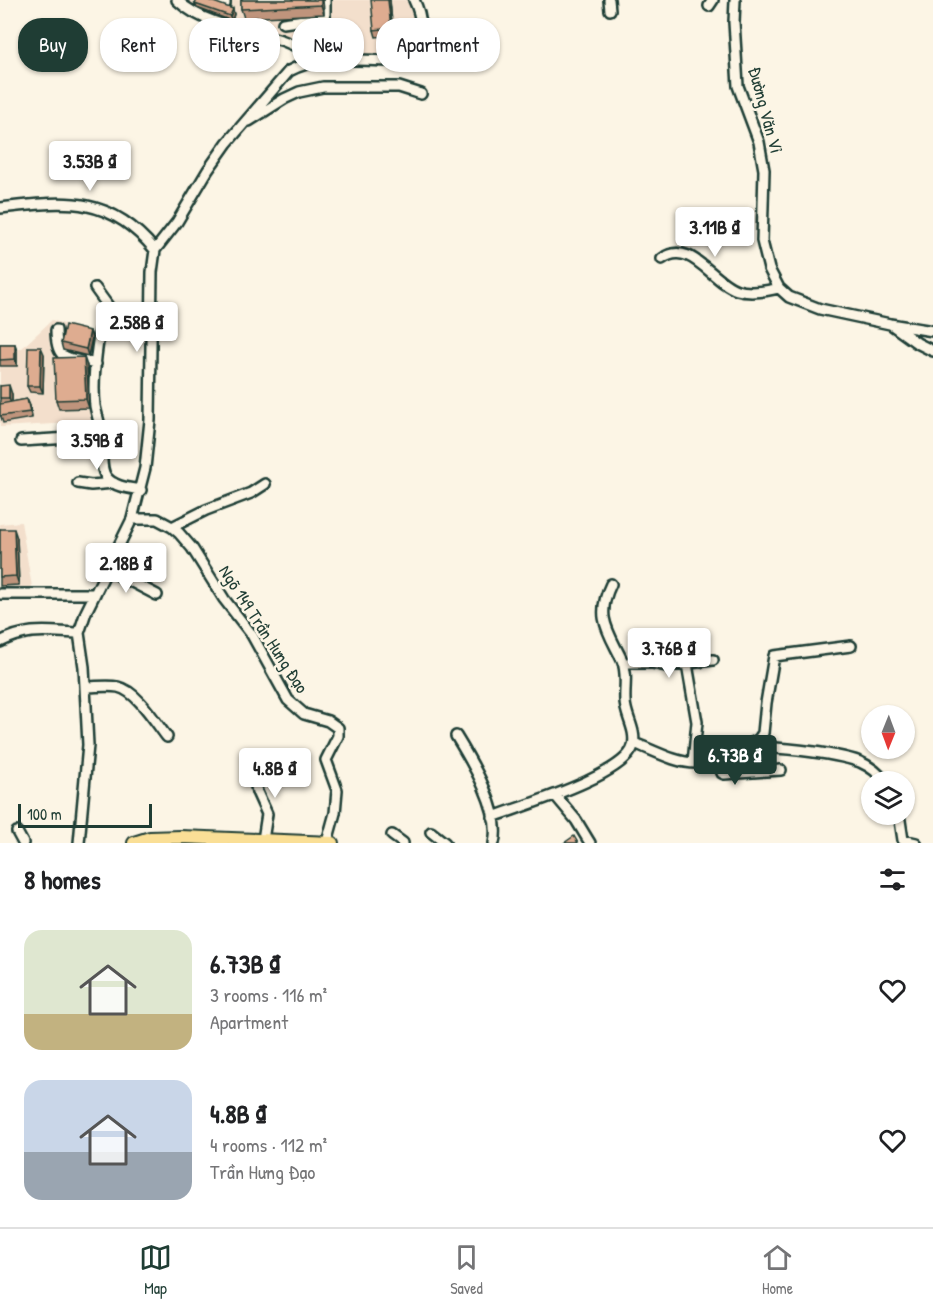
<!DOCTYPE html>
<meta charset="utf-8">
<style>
:root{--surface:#fff;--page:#f2f2f2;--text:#202124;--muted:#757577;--line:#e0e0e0;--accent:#1f3d34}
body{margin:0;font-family:"Patrick Hand",sans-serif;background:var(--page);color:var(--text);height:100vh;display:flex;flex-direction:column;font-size:22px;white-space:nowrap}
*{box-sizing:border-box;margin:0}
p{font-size:20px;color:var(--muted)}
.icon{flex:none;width:33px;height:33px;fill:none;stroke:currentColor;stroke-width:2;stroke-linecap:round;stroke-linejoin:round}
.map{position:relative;height:843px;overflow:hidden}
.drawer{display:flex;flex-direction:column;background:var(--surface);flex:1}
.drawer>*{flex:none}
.hud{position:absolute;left:18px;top:18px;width:600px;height:54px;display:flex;gap:12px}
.needle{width:39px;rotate:181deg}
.fabs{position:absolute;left:861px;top:705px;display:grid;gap:12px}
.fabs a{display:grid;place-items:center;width:54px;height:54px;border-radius:50%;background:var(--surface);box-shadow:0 2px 4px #0004;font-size:30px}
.scale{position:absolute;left:18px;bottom:15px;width:134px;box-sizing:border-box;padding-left:6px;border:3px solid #1f3d34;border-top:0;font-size:16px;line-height:21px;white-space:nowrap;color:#1f3d34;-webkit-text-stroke:4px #fcf5e5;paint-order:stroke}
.price{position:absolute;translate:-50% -51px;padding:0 14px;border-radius:6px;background:#fff;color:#222;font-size:20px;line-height:39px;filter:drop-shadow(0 2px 3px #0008)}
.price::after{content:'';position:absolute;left:50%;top:36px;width:18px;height:14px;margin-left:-9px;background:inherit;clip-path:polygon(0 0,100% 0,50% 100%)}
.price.current{background:var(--accent);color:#fff}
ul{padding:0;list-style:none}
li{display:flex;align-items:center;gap:18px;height:150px;padding:0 24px}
li span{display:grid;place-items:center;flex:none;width:168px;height:120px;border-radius:18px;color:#555}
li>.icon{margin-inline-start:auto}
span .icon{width:72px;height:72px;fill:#fffc;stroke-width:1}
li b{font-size:26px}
h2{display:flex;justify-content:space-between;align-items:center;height:72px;padding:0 24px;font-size:26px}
.chip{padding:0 21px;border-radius:24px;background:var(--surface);box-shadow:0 2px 4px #0004;font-size:21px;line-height:54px}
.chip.current{background:var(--accent);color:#fff}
.dock{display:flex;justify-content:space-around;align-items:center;height:84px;border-top:2px solid var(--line);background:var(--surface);font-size:16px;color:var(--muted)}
.dock a{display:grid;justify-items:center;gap:3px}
.dock .current{color:var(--accent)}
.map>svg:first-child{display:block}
</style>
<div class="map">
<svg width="933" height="843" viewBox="0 0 933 843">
<rect width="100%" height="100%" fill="#fcf5e5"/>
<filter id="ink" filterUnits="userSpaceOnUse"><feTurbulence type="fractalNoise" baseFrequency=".0167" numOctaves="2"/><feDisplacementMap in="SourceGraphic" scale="12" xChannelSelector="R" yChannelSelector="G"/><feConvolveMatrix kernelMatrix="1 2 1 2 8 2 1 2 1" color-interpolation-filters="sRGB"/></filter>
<g filter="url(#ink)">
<path fill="#f3dfcc" d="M181,0H408L415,17V26L402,49L389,54L332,56L292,40L191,8Z
M52,320L94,334L90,368L91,422L0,427V348H22Z
M21,522L32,587L0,589V524Z"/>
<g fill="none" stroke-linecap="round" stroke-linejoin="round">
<defs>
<path id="minor" d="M177,0C203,25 247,30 281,40C295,45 309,53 323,59
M208,0L221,5L225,4V0
M609,0L610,10
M735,0L734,22L738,86L759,142L764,170L762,241L769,269L779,288L789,297L820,309L890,324L933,331
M709,6L713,0
M283,23L325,17V0
M249,121L284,99L299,92L323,87H399L421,94
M0,208C65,201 109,194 155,250
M662,259C690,238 712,282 737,290C750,294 767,291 779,288
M95,288L108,306C97,328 92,381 95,406C97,416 101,427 102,437C103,449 99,468 107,478C115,487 129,488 141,490
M892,325L917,343L933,351
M56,330C56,363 68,357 96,364
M21,441L102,436
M78,483L91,485L114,483
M132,519H157L172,527L179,533L192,548L224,599L252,635L288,700L304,714L328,721L338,728V736L326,760L337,790L335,813L327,842
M172,527L206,510L251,493L265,484
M107,569L157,595
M0,594H95
M0,642C29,627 48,632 79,633
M623,663H652L666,666L713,660
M687,664L697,722L693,763
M85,687C96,687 108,685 118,687C137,691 156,723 167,737
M456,736C472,762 502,812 494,843
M634,743C653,750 675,763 696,763C712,763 724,753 740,749C765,744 836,753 860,762C869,766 879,773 885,782
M745,747L759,739L763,733L766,703L774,656L851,646
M255,755V781L257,792L267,814L263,840
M718,759L722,773L724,774L781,770
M555,795L576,820L590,843
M899,814L903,840L916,843
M493,817C522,806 626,775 633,746C637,730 625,716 625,701C624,688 628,673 622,660C608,631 595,617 611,584
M17,832L23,843
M431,832L445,843
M392,835L403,843
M79,843L88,745L84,667L79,633L86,612L132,519L145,468L150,420L152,272L155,250L177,222L208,170L227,143L289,71C323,53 361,62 398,61C422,44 426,25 414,0"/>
<path id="major" d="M134,843L150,838L181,837L332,843"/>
</defs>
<use href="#minor" stroke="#1f3d34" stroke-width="14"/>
<use href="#major" stroke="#1f3d34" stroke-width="16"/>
<use href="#minor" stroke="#fcf5e5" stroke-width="9"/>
<use href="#major" stroke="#fadf96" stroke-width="12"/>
</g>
<path fill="#bf947c" stroke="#1f3d34" stroke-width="1.5" d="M241,0H323L324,14L244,18L241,9Z
M390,0L393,35L376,37L374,30Z
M195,4L234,14L232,21L197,8Z
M90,331L92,338L88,356L63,350L61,343Z
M0,344H15L17,351V366H0Z
M44,354L43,393L30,392L27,386Z
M87,366L89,408L59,409L56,400Z
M0,386L12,394V402L27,399L30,406L32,418L3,423L0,414Z
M0,529L17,538L19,585L0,586Z"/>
<path fill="#9b7865" stroke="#1f3d34" stroke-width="1.5" d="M321,0H323L324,14L321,5Z
M388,0H390L393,35L391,28Z
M233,9L234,14L232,21L230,16Z
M90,331L92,338L88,356L86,349Z
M15,344L17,351V366L15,359Z
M41,347L44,354L43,393L40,386Z
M84,357L87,366L89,408L86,399Z
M9,385L12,394V407L9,398Z
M27,399L30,406L32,418L30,412Z
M14,529L17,538L19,585L16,576Z"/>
<path fill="#deac90" stroke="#1f3d34" stroke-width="1.5" d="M197,0H208L233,9L230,16L195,4Z
M241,0H321V5L241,9Z
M371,0H388L391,28L374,30Z
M65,325L90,331L86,349L61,343Z
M0,344H15V359L0,360Z
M28,347H41L40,386H27Z
M84,357L86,399L56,400L54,358Z
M9,385V398H0V386Z
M27,399L30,412L0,416V404Z
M0,529H14L16,576L0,577Z
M574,836L578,843H564Z"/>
</g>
<g text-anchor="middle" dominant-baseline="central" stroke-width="5" stroke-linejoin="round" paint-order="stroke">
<g font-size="18" fill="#1f3d34" stroke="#fcf5e5">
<text transform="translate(766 110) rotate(75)">Đường Văn Vỉ</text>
<text transform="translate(264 629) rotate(57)">Ngõ 149 Trần Hưng Đạo</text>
</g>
</g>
</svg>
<div class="fabs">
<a><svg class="needle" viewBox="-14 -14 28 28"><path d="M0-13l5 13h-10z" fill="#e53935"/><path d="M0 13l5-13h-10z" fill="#757577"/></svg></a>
<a><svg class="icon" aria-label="layers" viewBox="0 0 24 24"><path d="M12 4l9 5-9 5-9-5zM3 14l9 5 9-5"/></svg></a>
</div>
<div class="scale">100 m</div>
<b class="price" style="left:90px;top:192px">3.53B ₫</b>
<b class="price" style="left:715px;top:258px">3.11B ₫</b>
<b class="price" style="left:137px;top:353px">2.58B ₫</b>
<b class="price" style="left:97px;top:471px">3.59B ₫</b>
<b class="price" style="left:126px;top:594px">2.18B ₫</b>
<b class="price" style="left:669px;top:679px">3.76B ₫</b>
<b class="price current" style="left:735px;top:786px">6.73B ₫</b>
<b class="price" style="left:275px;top:799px">4.8B ₫</b>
<div class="hud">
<a class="chip current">Buy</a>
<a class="chip">Rent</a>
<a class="chip">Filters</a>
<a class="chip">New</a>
<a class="chip">Apartment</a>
</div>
</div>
<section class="drawer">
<h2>8 homes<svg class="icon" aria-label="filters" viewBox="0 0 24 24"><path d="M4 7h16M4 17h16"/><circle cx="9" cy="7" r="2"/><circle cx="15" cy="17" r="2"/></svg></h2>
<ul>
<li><span style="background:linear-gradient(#dfe7d0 70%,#c2b280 0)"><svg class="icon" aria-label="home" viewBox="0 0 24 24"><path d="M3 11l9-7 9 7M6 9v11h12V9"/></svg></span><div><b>6.73B ₫</b><p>3 rooms · 116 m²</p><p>Apartment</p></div><svg class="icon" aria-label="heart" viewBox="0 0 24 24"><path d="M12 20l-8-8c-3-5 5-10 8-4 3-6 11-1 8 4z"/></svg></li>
<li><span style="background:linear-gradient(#c9d6e8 60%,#9aa5b1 0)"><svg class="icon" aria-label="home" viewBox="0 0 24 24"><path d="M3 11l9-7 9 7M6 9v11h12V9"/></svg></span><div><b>4.8B ₫</b><p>4 rooms · 112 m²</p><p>Trần Hưng Đạo</p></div><svg class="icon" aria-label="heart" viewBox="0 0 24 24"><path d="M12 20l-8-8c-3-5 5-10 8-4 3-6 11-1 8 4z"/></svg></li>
</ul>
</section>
<nav class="dock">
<a class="current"><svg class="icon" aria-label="map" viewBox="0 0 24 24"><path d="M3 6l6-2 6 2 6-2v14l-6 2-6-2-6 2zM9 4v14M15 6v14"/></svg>Map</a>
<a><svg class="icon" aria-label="saved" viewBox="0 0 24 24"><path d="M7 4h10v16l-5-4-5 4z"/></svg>Saved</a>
<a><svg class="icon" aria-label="home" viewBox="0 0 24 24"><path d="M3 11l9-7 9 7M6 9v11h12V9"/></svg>Home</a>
</nav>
